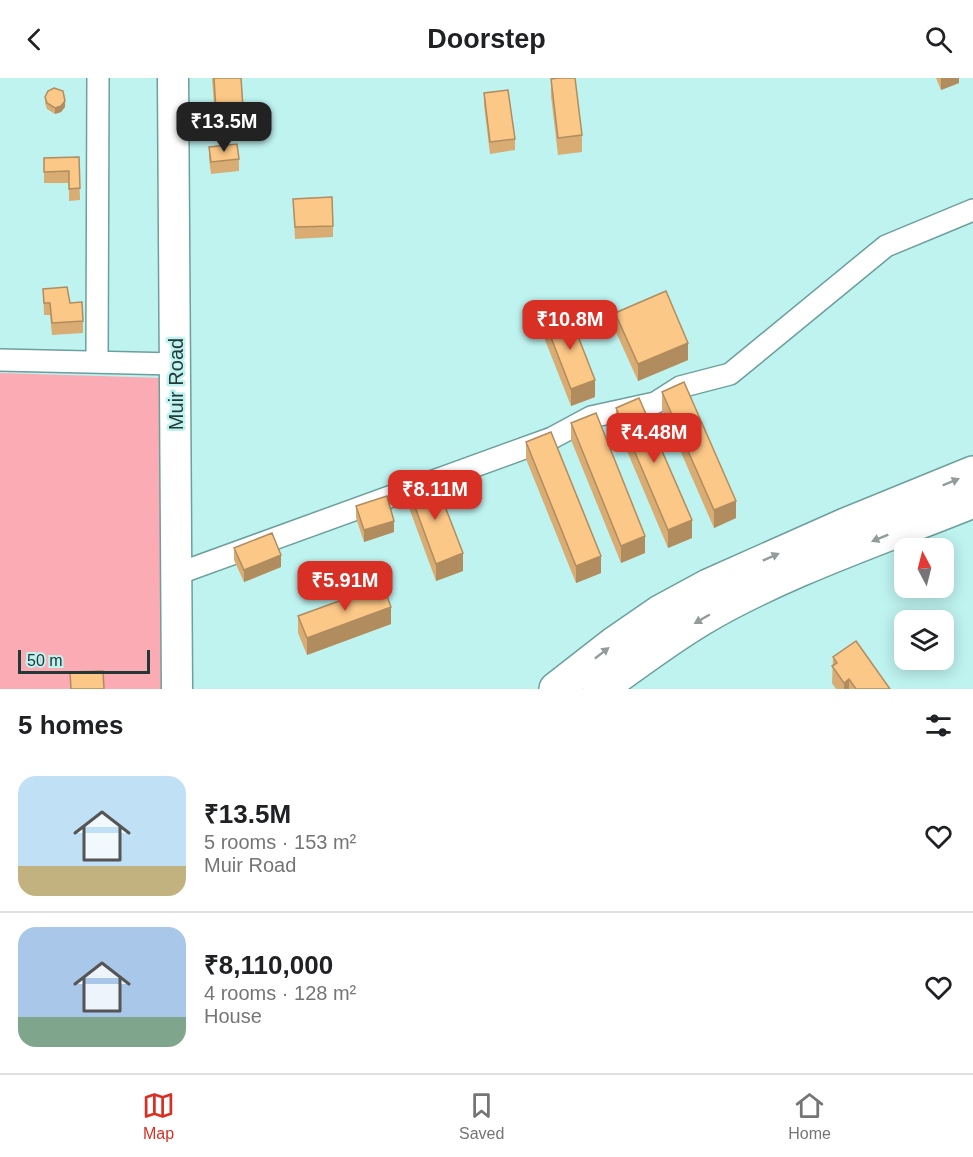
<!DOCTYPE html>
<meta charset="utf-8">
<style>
:root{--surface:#fff;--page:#f2f2f2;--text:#202124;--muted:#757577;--line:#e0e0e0;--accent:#d93025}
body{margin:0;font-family:Arial,sans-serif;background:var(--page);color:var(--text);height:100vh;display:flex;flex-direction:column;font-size:22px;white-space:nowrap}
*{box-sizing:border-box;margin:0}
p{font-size:20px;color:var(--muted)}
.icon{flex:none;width:33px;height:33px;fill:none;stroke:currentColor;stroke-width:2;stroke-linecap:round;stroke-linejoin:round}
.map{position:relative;height:611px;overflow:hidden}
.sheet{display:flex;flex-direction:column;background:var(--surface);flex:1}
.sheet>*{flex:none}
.needle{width:39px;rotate:353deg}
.controls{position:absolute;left:894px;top:460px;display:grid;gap:12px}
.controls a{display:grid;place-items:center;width:60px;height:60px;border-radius:12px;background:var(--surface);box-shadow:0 3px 15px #0003;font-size:30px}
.scale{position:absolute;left:18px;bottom:15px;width:132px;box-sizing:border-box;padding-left:6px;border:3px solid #233837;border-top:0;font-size:16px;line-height:21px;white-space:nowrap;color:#233837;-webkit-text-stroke:4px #bef3f0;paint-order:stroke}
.price{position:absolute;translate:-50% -51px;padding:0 14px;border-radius:12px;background:var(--accent);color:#fff;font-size:20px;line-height:39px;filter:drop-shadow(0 2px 3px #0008)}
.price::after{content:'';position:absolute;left:50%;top:36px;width:18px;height:14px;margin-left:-9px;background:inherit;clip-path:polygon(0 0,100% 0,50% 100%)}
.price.active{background:#222;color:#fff}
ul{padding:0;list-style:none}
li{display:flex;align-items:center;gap:18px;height:150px;padding:0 18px}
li+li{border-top:2px solid var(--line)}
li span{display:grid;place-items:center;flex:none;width:168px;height:120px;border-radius:18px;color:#555}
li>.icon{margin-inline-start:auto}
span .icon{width:72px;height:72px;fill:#fffc;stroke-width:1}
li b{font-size:26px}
h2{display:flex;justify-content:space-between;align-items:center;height:72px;padding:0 18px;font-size:26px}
header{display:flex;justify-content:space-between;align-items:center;height:78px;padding:0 18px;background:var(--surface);font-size:27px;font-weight:700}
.menu{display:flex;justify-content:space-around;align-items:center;height:84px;border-top:2px solid var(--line);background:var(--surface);font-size:16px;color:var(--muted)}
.menu a{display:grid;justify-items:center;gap:3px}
.menu .active{color:var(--accent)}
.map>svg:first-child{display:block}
</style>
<header><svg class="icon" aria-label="back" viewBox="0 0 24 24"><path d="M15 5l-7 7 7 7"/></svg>Doorstep<svg class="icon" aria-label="search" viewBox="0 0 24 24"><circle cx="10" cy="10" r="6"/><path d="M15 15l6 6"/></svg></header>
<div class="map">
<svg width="973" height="611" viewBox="0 0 973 611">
<rect width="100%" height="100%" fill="#bef3f0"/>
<path fill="#fbabb3" d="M0,295L164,300L168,611H0Z"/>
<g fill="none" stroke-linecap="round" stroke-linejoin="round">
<defs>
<path id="street" d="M0,282L175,286
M97,284L98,0
M177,496L552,360L591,339L655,325L680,309L730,296L886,168L973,132"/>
<path id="secondary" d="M173,0L177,611"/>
<path id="primary" d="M556,611L615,565L660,534L708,508L843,448L973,395
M600,611C633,587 666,562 701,541C784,492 884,459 973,423"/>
</defs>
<use href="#street" stroke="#6c9f9d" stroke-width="24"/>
<use href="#secondary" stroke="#6c9f9d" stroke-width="33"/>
<use href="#primary" stroke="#6c9f9d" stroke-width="36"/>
<use href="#street" stroke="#fff" stroke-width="21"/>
<use href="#secondary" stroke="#fff" stroke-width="30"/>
<use href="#primary" stroke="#fff" stroke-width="33"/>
</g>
<path fill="#d9ac74" d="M212,0H241L243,30V52L216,54Z
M936,0H959V5L941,12Z
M551,1L582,57V74L558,77L551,18Z
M484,15L515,61V72L490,76L484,27Z
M45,19L65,29L61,34L55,36L47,31L45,25Z
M209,69L239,81V93L211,96L209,81Z
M79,79L80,122L69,123V105H44V80Z
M293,121L333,148V159L295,161Z
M43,211L70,225L83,243V255L52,257L50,237H44Z
M615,235L688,282L638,303L615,252Z
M545,244L595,319L571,328L545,262Z
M662,314L736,440L714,450L662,331Z
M616,330L692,460L668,470L616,347Z
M571,345L645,475L621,485L571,362Z
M526,364L601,495L576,505L526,381Z
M408,410L463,493L436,503L408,427Z
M356,428L394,454L364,464L356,440Z
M234,470L281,489L244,504L234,482Z
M298,538L391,546L307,577L298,555Z
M833,579L890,611H836L832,605Z"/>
<path fill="#b08c5e" d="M941,0H959V5L941,12Z
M65,23V29L61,34L55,36V30Z
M688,265V282L638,303V286Z
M595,302V319L571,328V311Z
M736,423V440L714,450V432Z
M692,442V460L668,470V452Z
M394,443V454L364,464V452Z
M645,458V475L621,485V468Z
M463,475V493L436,503V486Z
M281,477V489L244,504V492Z
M601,478V495L576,505V488Z
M391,529V546L307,577V560Z
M849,601V611H844V605Z"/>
<path fill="#fcc887" stroke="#b08c5e" stroke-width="1.5" d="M214,0H241L243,30L216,32Z
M558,0H575L582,57L558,60L551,1Z
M54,10L63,13L65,23L61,28L55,30L47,25L45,19L48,13Z
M508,12L515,61L490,64L484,15Z
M237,66L239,81L211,84L209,69Z
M79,79L80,110L69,111V93L44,94V80Z
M332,119L333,148L295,149L293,121Z
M67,209L70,225L82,224L83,243L52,245L50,225H44L43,211Z
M666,213L688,265L638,286L615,235Z
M569,235L595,302L571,311L545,244Z
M684,304L736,423L714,432L662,314Z
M639,320L692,442L668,452L616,330Z
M596,335L645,458L621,468L571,345Z
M551,354L601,478L576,488L526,364Z
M434,400L463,475L436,486L408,410Z
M387,418L394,443L364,452L356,428Z
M272,455L281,477L244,492L234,470Z
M383,507L391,529L307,560L298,538Z
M856,563L890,611H856L849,601L844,605L832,588L837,585L833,579Z
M103,593L104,611H71L70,594Z"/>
<defs><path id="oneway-solid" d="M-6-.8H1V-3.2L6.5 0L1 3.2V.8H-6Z" transform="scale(1.5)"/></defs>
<g fill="#919c9b">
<use href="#oneway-solid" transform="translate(951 404) rotate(-22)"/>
<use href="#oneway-solid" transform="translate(880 460) rotate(158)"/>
<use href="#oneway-solid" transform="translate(771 479) rotate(-24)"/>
<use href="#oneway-solid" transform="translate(702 541) rotate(150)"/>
<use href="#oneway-solid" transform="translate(602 575) rotate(-38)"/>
</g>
<g text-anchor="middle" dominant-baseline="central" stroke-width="5" stroke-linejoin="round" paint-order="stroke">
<g font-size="20" fill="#233837" stroke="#bef3f0">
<text transform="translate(176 306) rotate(-90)">Muir Road</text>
</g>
</g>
</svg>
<div class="controls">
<a><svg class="needle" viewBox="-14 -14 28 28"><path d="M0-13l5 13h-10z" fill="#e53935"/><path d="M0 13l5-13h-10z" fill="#757577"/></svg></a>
<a><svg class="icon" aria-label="layers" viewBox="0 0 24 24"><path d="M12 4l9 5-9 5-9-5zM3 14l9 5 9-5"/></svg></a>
</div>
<div class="scale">50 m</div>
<b class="price active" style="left:224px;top:75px">₹13.5M</b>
<b class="price" style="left:570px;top:273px">₹10.8M</b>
<b class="price" style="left:654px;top:386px">₹4.48M</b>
<b class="price" style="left:435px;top:443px">₹8.11M</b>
<b class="price" style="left:345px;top:534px">₹5.91M</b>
</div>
<section class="sheet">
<h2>5 homes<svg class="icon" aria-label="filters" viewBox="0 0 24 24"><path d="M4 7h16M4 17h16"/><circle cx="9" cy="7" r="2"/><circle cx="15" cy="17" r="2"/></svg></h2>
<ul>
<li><span style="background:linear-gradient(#bfe0f5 75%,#c2b280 0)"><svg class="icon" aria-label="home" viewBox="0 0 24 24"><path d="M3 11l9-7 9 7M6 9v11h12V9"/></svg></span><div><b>₹13.5M</b><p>5 rooms · 153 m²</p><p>Muir Road</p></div><svg class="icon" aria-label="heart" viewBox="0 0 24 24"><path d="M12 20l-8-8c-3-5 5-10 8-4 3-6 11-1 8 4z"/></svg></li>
<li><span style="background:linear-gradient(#a9c7e8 75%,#7fa58c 0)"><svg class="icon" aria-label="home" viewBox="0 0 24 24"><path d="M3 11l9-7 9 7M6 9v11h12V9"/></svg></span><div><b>₹8,110,000</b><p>4 rooms · 128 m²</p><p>House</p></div><svg class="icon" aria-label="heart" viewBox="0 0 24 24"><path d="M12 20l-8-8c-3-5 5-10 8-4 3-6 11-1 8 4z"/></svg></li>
</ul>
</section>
<nav class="menu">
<a class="active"><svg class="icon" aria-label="map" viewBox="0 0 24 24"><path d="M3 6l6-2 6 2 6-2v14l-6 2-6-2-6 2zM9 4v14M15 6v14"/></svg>Map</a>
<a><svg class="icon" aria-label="saved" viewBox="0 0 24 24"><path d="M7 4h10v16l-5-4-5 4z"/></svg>Saved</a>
<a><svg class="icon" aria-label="home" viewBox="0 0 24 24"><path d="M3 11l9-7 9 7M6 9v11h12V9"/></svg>Home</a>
</nav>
